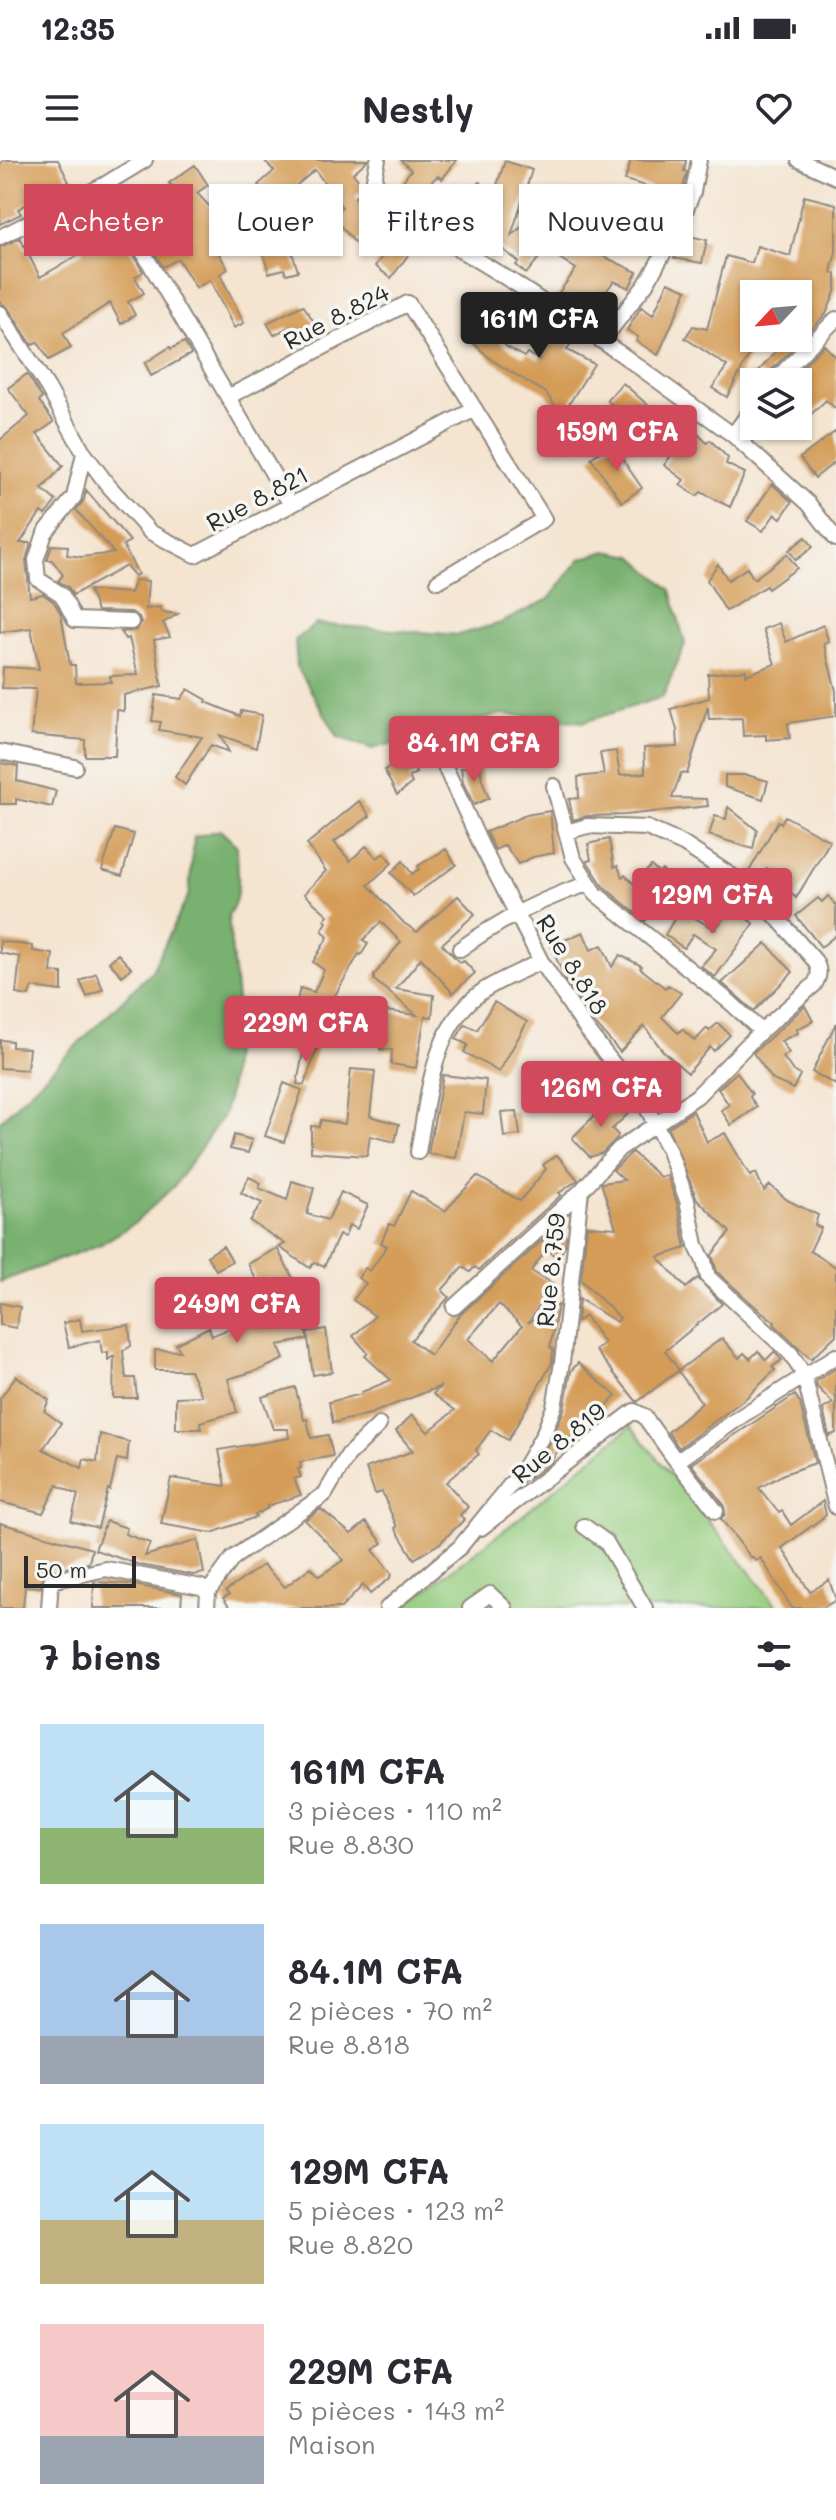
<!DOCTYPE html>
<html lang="fr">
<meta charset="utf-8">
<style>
:root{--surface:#fff;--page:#f2f2f3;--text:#2b2b33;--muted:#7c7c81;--accent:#d1495b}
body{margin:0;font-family:Mali,sans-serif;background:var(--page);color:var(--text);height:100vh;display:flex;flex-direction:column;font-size:30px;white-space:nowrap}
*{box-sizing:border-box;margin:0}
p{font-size:26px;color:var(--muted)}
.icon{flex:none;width:44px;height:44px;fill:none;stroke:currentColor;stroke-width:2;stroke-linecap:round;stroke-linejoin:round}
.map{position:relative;height:1448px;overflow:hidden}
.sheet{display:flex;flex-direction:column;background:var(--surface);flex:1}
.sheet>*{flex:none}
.top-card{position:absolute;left:24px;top:24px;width:788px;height:72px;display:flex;gap:16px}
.needle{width:52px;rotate:244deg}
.buttons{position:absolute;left:740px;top:120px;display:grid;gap:16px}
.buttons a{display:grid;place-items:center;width:72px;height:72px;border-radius:0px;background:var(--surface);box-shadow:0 2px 6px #0004;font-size:40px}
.scale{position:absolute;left:24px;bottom:20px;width:112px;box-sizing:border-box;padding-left:8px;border:4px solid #2b2b2b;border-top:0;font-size:22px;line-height:28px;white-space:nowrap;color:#2b2b2b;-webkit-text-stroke:6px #f6f6f2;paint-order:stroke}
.price{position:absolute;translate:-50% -68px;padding:0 18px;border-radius:8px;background:var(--accent);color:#fff;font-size:26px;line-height:52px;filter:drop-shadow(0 2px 4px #0008)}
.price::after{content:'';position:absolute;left:50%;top:48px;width:24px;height:18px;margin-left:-12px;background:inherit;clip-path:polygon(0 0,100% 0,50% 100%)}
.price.active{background:#222;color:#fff}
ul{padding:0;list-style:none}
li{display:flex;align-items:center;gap:24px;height:200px;padding:0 40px}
li span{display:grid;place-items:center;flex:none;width:224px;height:160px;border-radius:0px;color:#555}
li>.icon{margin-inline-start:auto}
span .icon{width:96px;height:96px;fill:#fffc;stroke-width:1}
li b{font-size:34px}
h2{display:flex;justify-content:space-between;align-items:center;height:96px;padding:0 40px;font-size:34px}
.pill{padding:0 28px;border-radius:0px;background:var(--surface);box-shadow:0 2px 6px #0004;font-size:28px;line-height:72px}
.pill.active{background:var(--accent);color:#fff}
.status{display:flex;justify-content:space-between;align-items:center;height:56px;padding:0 40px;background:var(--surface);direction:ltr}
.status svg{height:22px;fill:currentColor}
header{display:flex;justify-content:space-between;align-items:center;height:104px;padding:0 40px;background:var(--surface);font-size:36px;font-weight:700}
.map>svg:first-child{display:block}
</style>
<div class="status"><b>12:35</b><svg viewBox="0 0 49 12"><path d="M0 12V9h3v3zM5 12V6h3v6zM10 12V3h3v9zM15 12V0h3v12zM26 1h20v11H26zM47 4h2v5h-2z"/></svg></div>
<header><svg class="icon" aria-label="menu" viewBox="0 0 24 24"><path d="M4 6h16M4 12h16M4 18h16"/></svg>Nestly<svg class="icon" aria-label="heart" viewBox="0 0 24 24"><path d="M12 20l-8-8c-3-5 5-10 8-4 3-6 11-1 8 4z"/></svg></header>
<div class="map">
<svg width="836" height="1448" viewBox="0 0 836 1448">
<rect width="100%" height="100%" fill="#f6f6f2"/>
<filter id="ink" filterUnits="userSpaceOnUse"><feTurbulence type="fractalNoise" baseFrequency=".0125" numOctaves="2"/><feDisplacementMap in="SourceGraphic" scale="16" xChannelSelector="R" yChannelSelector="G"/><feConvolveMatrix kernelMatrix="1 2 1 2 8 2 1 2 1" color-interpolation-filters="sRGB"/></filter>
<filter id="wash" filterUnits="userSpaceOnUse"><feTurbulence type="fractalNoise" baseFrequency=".006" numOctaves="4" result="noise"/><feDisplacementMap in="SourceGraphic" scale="32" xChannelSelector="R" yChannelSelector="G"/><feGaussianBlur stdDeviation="1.8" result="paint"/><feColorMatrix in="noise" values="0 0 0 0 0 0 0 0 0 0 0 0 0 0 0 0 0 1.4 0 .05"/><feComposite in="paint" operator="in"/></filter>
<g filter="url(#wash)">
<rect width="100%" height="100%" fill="#f4e4d0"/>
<path fill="#97ce81" stroke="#617c56" stroke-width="2" d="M631,1266L779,1448H402L517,1360Z"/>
<path fill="#79b16f" stroke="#526e4d" stroke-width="2" d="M606,391L633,396L671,430L685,484L663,537L584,562L501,554L372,589L338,577L297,507L295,480L316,464L458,475L501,463L549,439L580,399Z
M220,670L237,686C237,710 243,735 228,755L237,840L230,926L224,954L175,1025L135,1063L101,1084L0,1122V961L152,811L189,734L194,677Z"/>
<g id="blocks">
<path fill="#d49c57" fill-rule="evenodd" d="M4,0H58L69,22L18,49L21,54L0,64V4Z
M264,0H368L353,13L364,28L355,37L379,65L356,84L331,55L342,47L315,10L274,44L258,25L274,11Z
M401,0H457L442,19L438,16L412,37L399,26L411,10Z
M631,0H686L684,11L687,12L681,36L625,20Z
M505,1L532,10L511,76L538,53L549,57L545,69L637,112L629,128L614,121L592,150L590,149L587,154L580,150L578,153L555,138L576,109L546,89L526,114L516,105L519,102L500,87L493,95L479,82L486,74L466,60L453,74L456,51L479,22L494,34Z
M195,5L208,25L197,33L234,73L216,89L228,109L220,114L244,163L234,168L210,120L196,128L178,99L163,107L130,50L171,25L169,23Z
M804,36L836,44V92L831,112L836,114V129L832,140L826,154L798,183V134H754V178H758L727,237L712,228L727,206L685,178L693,166L707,169L726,96L752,103L757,86L790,96Z
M622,41L672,56L656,86L631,77L632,75L595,66L593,74L573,69L580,43L619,53Z
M91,50L111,78L121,73L143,112L135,117L144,133L128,142L135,155L121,164L110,143L63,173L71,188L49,200L38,182L32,185L8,148L0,142V87L20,78L40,117L84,92L65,62Z
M406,65L421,78L391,118L375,106Z
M284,68L298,111L286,114L284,109L269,113L263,93L269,92L263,75Z
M685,75L707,80L702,103L674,98Z
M668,122L687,130L658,195L636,181L638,177L627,170L641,147L653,155Z
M303,145L320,171L298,186L287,168L274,175L267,163Z
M535,149L575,176L567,190L594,204L562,255L546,233L493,201L463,174L476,160L507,187L524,197L527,193L539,200L551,178L526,162Z
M785,180L793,188L765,216L758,212Z
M184,182L191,194L151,216L145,203L170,187L171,189Z
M824,185L836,197V249L826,240L806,259L798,250V224L806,217L799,210Z
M27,214L42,238L39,241L54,262L37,274L63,306L42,329L56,341L45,355L41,352L20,383H31L26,400L30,437L43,434L54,442L61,454L70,505H75L76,523L111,522L110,516L138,515L129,478L125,479L121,472L136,470L141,463L139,457L131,452L97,451L89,430L130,433L135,420L148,421L146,449L160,447L162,452L178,454L163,463L170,477L154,480L162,526L124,535V551L117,550L115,596H85V580L31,575L36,529L2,528L3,507L39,509L31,468L0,472V280L29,256L8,228Z
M623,223L689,282L697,273L707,283L710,280L728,298L726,304L745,313L730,347L701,332L697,336L680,325L684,320L664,305L670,297L607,240Z
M836,271V301L815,318L800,298Z
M612,284L642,328L622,342L591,298Z
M772,324L792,342L781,358L775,354L763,371L747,361Z
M86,330L130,381L123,385L138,414L135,416L126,406L73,435L68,427L58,421L63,415L52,400H47L52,385L68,386L67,395L82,397L114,393L76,350L84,340Z
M806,377L813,387L796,400L789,390Z
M787,394L797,408L768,429L766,426L726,451L707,420L718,404L728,420L747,408L754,419Z
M779,463L786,482L823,465L829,482L824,484L836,531V556L788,563L790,578L766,580V575L743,576L742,558L709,559L708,546L687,614L681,613L672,638L707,639L708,646L625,655L587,656L573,660L569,639L579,638L578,617L604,614L600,593L616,591L620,615L645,613L644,588L678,587L677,570L671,549L709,538L708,514L746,510V515L775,504L763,469Z
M188,529L207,540L206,542L240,556L241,551L262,555L256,588L220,575L229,592L211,585L185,625L175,617L202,577L159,570L161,562L152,561L156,535L181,539Z
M410,598L416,613L409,617L412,623L397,635L384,610Z
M0,603L18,606L17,621L56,631L52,647L16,639V644H0Z
M480,605L482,620L489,638L474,645L463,623L461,608Z
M725,615H747L768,621L763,639L725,627Z
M359,641L370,656L334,682L350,701L366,686L377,698L384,693L392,703L368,725L404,763L417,772L458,736L475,754L442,784L460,803L464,801L475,813L453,833L421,798L396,829L434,835L432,857L425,856L416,908L391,904L392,890L380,889L386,851L417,855L374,820V815L401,782L381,762L363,780L368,784L361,795L359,794L309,880L310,857L294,853L300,828L314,832L324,810L313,802L328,777L322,770L327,762L324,760L328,755L304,734L326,711L307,684Z
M728,647L757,670L753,689L709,675L715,656L726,659Z
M550,651L554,693L533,697L518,704L505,685L495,690L486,672L526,655Z
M785,656L830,681L796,738L767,708L758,720L748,713L778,661L781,663Z
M115,669L134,674L122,716L102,710Z
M609,679L614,707L618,706L622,717L625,715L634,724L651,706L659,713L662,710L682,727L645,761L604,727L587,701L591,700L588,684Z
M446,689L456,705L413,736L391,713L403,701L412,714L419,709L418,706Z
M828,736L836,745V775L821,787L796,756L818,738L822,742Z
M731,747L754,764L715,817L701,806L716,789L693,774L684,788L665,775L680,749L715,770Z
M583,772L591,790L602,785L612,807L620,795L642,806L640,808L665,828L668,825L681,833L662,857L678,873L682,869L695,881L707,868L709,871L718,863L730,875L714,891L710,887L688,913L663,891L644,866L620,892L592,860L566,821L551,786Z
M0,781L33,786V791L53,794L51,812L62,813V831L32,827L29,836L16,834L20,797L0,793Z
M766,783L793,812L754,851L722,823Z
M118,794L131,808L122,816L109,802Z
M96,813L103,829L87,837L80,821Z
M494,842L527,862L499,912L464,892L468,885L456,879L465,864L477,870Z
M805,846L813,861L797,869L798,873L781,881L789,893L783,897L793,911L800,915L793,929L773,920L753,893Z
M836,863V925L812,912Z
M0,880L12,881V887L29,888L27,910L0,908Z
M304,887L317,889L304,925L297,924Z
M351,909L375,911L370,956L399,964L395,982L370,976L367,996L311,992V966L319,967L321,960L345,964Z
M737,912L752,934L750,937L757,947L731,965L721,950L729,945L718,929Z
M443,915L486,920L483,954L464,952L456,998L428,994Z
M284,923L302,930L284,982L265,976Z
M612,938L628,954L612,969L618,975L617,978L602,993L590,997L572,978Z
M517,951L520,975L504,977L501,952Z
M693,951L707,982L725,973L750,1016L756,1013L764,1031L770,1025L787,1040L818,1055L815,1065L821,1068L810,1091L836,1107V1175L811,1199L774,1164L775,1162L758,1149L717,1112L712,1095L730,1072L697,1039L668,968Z
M234,975L252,980L248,993L230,989Z
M632,992L660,1017L667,1015L677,1043L686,1088L658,1097L686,1128L698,1118L722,1144L665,1191L679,1210L722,1178L739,1198L744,1193L750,1199L758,1191L766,1200L774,1192L782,1200L772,1207L775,1210L746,1238L679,1288L668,1272L702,1243L678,1211L637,1242L595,1190L604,1183L585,1156L577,1162L579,1139L617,1162L620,1158L581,1120L587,1066L616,1068L601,1023L624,1020L613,1010Z
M557,995L578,1020L559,1033L561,1035L479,1110L475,1107L470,1112L463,1107L442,1130L449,1137L411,1180L430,1195L461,1154L558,1066L566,1076L565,1085L558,1099L547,1089L531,1111L554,1124L528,1163L558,1145L550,1187L553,1189L552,1203L508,1280L491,1270L476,1290L479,1294L446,1322L468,1347L460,1355L464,1360L440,1383L414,1399L395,1368L397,1367L382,1332L375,1334L366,1308L413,1291L396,1271L412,1255L428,1272L455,1250L433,1234L441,1226L370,1254L333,1263L329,1242L362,1234V1232L391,1220L365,1196L368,1193L353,1176L375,1156L353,1140L366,1123L358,1118L365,1108L370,1111L387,1086L381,1083L389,1064L394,1066L411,1031L445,1051L477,1016L520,1041L546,1009L543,1005ZM499,1144L522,1166L493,1201L468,1179Z
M249,1017L261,1023L259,1028L287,1040L292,1021L314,1028L307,1054L328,1060L341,1032L368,1045L357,1069L349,1065L345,1077L339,1075L324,1107L314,1102L310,1108L279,1087L285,1084L250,1061L262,1043L241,1033Z
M223,1086L232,1101L216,1110L207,1096Z
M277,1088L296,1124L292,1126L308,1179L278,1185L284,1199L262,1209L228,1219L237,1252L200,1262L201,1269H176V1237L202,1236L190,1210H155V1190L180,1191L176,1184L209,1167L212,1176L247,1161L238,1144L263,1132L248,1104Z
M193,1135L199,1145L182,1156L176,1145Z
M0,1143L20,1147L16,1168L0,1165Z
M80,1159L82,1171L129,1165L131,1186L123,1191L126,1218H135L137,1238H113L114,1196L108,1200V1192L102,1193L100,1180L69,1187L63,1163Z
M326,1169L332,1212L313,1215L307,1172Z
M578,1203L616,1236L588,1266L584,1262L575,1281L566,1276L551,1302L527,1320L552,1279L564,1249L571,1211Z
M836,1208V1273L829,1276L823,1249L833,1243L817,1227L816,1221Z
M16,1216L49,1240L44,1251L61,1263L43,1289L82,1308L84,1299L97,1302L100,1274L129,1282L127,1301L117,1299L110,1330L108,1329L98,1368L71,1361L78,1335L57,1325L43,1353L0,1342V1239Z
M295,1227L304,1260L307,1259L311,1278L328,1275L333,1296L300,1302L301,1308L298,1309L301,1317L294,1319L301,1335L267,1346L268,1348L255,1355L256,1357L212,1373L161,1364L171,1318L226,1326L219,1290L289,1278L288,1269H273L262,1237Z
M795,1235L800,1243L815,1303L784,1314L759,1328L779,1353L782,1351L791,1365L823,1341L826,1355L782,1388L810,1432L829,1420L836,1440L822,1448H792L761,1398L756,1401L749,1395L721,1359L725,1354L724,1345L691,1304Z
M321,1349L351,1374L366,1362L383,1383L373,1390L392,1414L390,1418L370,1434L363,1425L341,1448H230L223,1438L229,1435L226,1431L263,1405L285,1427L311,1407L319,1416L344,1400L305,1360Z
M106,1361L127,1368L125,1374L150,1383L145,1396L198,1380L204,1413L193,1415L140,1405L95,1390Z
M0,1363L92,1389L89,1403L56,1410L44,1407L41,1427L25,1426L23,1448H0Z
M94,1422L129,1424L182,1434L181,1448H93Z"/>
</g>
</g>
<g filter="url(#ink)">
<use href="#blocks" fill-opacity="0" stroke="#90887e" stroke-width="2"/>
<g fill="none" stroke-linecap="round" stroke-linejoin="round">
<defs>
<path id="street" d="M378,0L374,19L382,33L429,71L513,122L621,194L733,275L809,344L836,379
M799,0L836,17
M104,25L291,345
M0,77L104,25L145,0
M0,153L48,228L84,293L107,324L150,372L195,395L475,249
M602,181L646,124L679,66L693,32L699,0
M773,222L836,159
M228,237L408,143L544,359L438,421
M733,275L754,246
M84,293L74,337L45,373L36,400L38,419L62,435L75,460L131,462
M0,592L75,607
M446,609L481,685L541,801L584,866L646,946L669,991L687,1040L696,1085L704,1101L708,1117L791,1194L804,1215L836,1347
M554,626L573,698L596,734L731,843L761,871
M460,789C500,760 541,739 587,724
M418,992C428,938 432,868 480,833C497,820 521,812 541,801
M454,1147L581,1031
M674,1298L716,1351
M584,1366L606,1382L645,1448
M481,1368L634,1251L644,1256L674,1298H682L743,1255L836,1196
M49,1448L51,1421L106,1409L201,1427L208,1432
M207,1448L208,1432L233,1398L325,1334L348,1295L379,1265
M387,1448L460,1387L524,1308L543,1275L554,1247L562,1203L581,1031L619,989L697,936L761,871L814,825C820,816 820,810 815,801L752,729L683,684L647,668L587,666L567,672
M470,1448L490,1434L505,1448"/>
</defs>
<use href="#street" stroke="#90887e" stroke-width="18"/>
<use href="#street" stroke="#fff" stroke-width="14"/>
</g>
</g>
<g text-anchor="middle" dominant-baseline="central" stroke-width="7" stroke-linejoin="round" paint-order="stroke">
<g font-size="24" fill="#2b2b2b" stroke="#f6f6f2">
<text transform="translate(336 156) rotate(-27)">Rue 8.824</text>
<text transform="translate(257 338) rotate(-28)">Rue 8.821</text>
<text transform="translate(573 804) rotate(58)">Rue 8.818</text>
<text transform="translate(550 1110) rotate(-84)">Rue 8.759</text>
<text transform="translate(558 1282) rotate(-39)">Rue 8.819</text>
</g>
</g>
</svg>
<div class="buttons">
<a><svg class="needle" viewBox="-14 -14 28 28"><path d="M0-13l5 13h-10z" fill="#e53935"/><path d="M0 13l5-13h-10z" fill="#7c7c81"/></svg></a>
<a><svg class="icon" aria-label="layers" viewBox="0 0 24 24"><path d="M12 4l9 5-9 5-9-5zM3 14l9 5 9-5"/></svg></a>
</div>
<div class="scale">50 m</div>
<b class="price active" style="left:539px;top:200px">161M CFA</b>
<b class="price" style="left:617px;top:313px">159M CFA</b>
<b class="price" style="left:474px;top:624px">84.1M CFA</b>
<b class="price" style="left:712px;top:776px">129M CFA</b>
<b class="price" style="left:306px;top:904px">229M CFA</b>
<b class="price" style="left:601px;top:969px">126M CFA</b>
<b class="price" style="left:237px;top:1185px">249M CFA</b>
<div class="top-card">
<a class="pill active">Acheter</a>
<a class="pill">Louer</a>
<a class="pill">Filtres</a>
<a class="pill">Nouveau</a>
</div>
</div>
<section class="sheet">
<h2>7 biens<svg class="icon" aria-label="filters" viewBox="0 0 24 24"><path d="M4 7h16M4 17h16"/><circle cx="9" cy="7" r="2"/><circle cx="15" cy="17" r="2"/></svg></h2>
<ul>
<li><span style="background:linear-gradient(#bfe0f5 65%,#8fb573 0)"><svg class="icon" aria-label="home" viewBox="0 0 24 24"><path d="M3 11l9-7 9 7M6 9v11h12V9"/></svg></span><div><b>161M CFA</b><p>3 pièces · 110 m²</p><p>Rue 8.830</p></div></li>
<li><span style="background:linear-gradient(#a9c7e8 70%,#9aa5b1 0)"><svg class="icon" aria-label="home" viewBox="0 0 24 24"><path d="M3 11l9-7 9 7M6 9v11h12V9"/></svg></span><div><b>84.1M CFA</b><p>2 pièces · 70 m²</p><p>Rue 8.818</p></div></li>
<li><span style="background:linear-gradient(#bfe0f5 60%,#c2b280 0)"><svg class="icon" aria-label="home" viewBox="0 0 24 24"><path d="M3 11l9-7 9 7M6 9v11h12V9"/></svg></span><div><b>129M CFA</b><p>5 pièces · 123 m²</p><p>Rue 8.820</p></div></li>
<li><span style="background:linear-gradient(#f6c9c9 70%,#9aa5b1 0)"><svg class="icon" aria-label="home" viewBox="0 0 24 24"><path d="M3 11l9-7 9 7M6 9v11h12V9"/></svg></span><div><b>229M CFA</b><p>5 pièces · 143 m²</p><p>Maison</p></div></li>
</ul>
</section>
